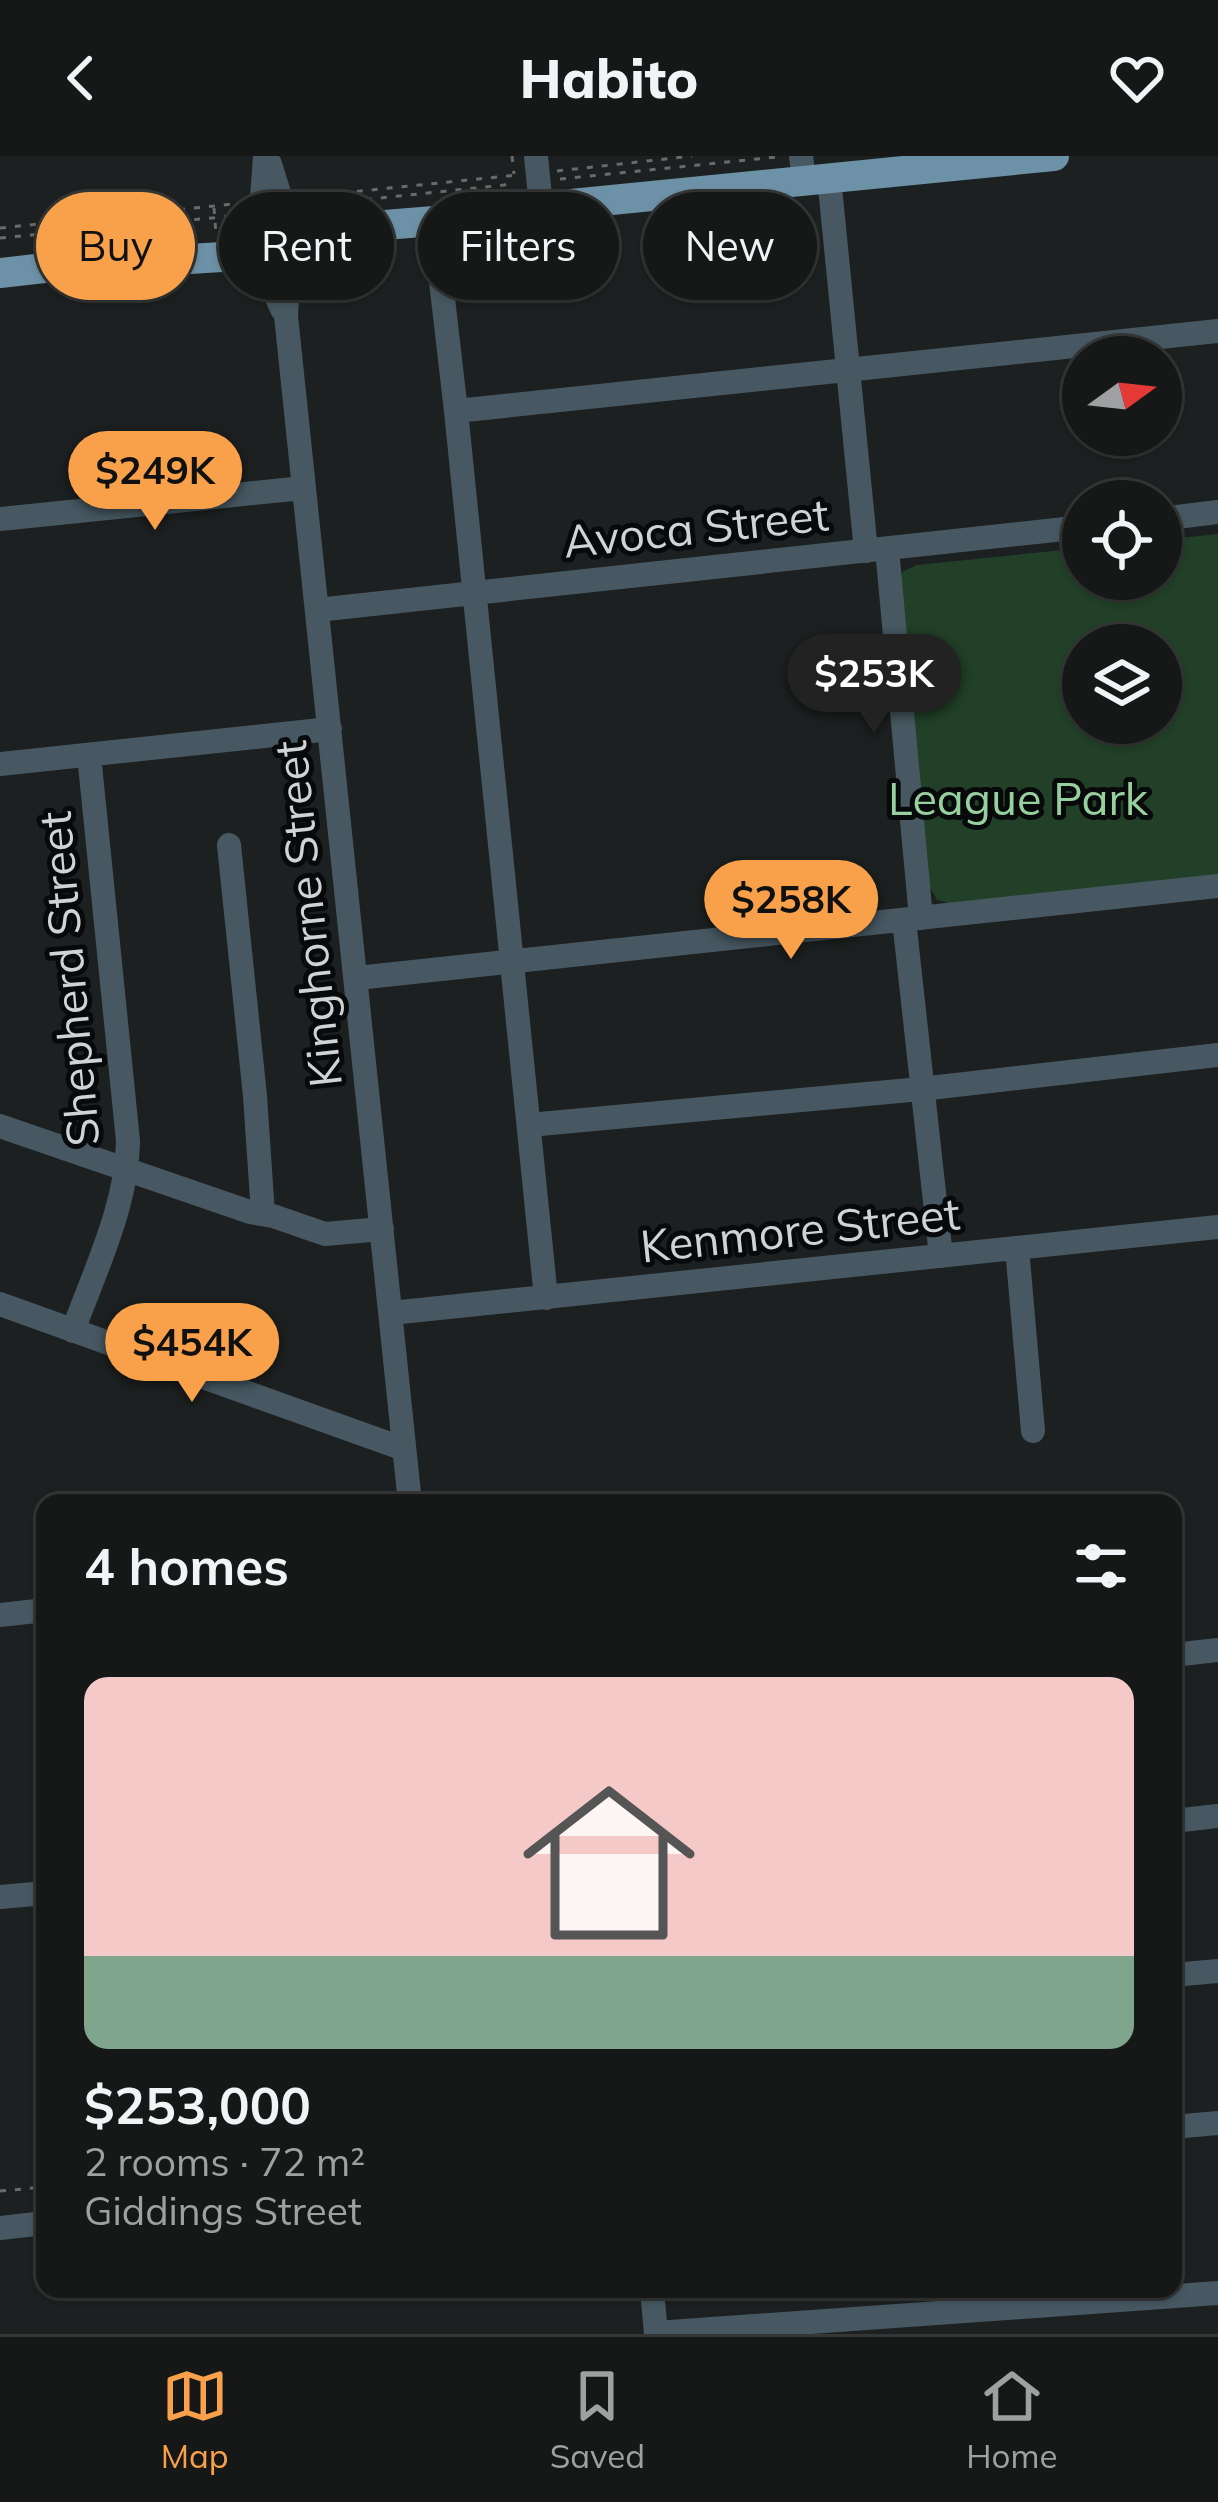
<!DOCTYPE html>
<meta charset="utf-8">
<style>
:root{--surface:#161818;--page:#232525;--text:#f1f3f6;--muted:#9ea0a2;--line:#353737;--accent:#f8a14a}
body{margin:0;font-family:Mulish,sans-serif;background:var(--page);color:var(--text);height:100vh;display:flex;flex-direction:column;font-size:45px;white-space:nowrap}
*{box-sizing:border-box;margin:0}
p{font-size:39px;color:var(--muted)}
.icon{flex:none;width:66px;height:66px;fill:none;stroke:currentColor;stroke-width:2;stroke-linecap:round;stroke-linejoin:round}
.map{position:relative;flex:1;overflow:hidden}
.details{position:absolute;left:36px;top:1338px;width:1146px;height:804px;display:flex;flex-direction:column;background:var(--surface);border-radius:24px;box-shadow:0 3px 9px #0004,0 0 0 3px var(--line)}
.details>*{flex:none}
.guide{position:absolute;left:36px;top:36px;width:1146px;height:108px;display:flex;gap:24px}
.needle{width:78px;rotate:75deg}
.fabs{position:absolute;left:1062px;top:180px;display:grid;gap:24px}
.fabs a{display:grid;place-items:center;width:120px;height:120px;border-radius:50%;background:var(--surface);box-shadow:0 3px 9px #0004,0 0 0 3px var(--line);font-size:60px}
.price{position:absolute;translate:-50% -102px;padding:0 27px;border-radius:42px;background:var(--accent);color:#111;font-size:39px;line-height:78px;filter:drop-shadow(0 3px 6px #0008)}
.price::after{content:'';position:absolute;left:50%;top:72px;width:36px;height:27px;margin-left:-18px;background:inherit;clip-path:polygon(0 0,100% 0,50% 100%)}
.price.on{background:#222;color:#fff}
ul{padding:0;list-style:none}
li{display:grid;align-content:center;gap:24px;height:636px;padding:0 48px}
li+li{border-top:3px solid var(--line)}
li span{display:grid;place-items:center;height:372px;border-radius:24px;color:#555}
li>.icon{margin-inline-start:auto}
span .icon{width:216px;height:216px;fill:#fffc;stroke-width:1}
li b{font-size:51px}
h2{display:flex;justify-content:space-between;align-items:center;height:144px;padding:0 48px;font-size:51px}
.chip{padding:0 42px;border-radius:54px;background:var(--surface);box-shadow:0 3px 9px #0004,0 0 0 3px var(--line);font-size:42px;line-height:108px}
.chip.on{background:var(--accent);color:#111}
header{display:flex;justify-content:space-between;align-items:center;height:156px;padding:0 48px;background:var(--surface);font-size:54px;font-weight:800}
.dock{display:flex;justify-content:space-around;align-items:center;height:168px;border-top:3px solid var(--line);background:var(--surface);font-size:33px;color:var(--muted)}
.dock a{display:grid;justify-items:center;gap:6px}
.dock .on{color:var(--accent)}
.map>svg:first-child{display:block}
</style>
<header><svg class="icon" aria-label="back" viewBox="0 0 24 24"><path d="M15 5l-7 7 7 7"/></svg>Habito<svg class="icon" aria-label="heart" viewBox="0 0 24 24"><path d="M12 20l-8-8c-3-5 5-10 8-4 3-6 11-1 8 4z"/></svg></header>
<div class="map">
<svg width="1218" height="2178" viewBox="0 0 1218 2178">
<rect width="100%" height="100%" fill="#1d2020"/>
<path fill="#214027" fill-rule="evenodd" d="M1218,378V720L949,747L937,744L927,726L897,432L902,416L917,409L1083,392V423H1161V384ZM1083,489H1161V567H1083Z"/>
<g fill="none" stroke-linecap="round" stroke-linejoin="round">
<path stroke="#686b6b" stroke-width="3" stroke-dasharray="6 9" stroke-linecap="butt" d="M512,0L514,18
M557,15L692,0
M560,23L777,1
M312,40L517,19
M351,45L514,28
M214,52L216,78
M0,72L243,47
M0,82L243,59
M0,2035L45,2031"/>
<path stroke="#475862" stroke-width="24" d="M536,0L541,51
M801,0L804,24
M270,8L284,53
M829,21L866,395
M261,56L265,0
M434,65L456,255L546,1142
M260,104L282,153
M289,105L286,160L410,1347
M456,255L1218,175
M0,363L303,332
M1161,363L1218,356
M887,393L921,762
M317,454L1083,371
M0,608L330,573
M229,689L255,940L263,1058
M904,764L941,1100
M357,822L1218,730
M529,969L921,933L1218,899
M0,970L250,1056L273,1060L325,1078L382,1073
M1017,1092L1033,1275
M0,1148L404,1293
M391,1157L1218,1071
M73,1175C95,1114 127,1050 128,985L89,599
M0,1459L45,1454
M1173,1499L1218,1494
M1173,1665L1218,1660
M0,1741L45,1737
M1173,1819L1218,1815
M1173,1971L1218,1967
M0,2072L45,2067
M652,2133L656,2178
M656,2177L1218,2137"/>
<path stroke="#6d91a6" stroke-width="30" d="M247 80a28 28 0 1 1 56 0a28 28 0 1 1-56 0Z
M298,64L360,71L434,65L541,51L1054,0
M0,117L132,102L157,105L254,99"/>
</g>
<g text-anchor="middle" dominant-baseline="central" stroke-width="10" stroke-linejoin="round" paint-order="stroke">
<g font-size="45" fill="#d0d2d3" stroke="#08090a">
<text transform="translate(696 371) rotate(-6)">Avoca Street</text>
<text transform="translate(307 758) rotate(-96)">Kinghorne Street</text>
<text transform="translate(68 823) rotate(-95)">Shepherd Street</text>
<text transform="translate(800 1073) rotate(-6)">Kenmore Street</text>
</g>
<g font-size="45" fill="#97d09f" stroke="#08090a">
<text x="1018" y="642">League Park</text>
</g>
</g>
</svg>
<div class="fabs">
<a><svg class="needle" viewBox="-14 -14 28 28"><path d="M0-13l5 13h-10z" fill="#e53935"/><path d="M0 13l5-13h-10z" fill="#9ea0a2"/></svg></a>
<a><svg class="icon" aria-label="locate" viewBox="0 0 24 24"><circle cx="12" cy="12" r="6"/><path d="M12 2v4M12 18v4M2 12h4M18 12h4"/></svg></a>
<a><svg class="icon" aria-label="layers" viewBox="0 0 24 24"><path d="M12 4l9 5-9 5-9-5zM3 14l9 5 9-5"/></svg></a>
</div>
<b class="price" style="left:155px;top:377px">$249K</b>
<b class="price on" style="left:874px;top:580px">$253K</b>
<b class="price" style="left:791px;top:806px">$258K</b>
<b class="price" style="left:192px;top:1249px">$454K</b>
<div class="guide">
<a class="chip on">Buy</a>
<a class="chip">Rent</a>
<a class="chip">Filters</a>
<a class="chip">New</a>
</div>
<section class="details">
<h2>4 homes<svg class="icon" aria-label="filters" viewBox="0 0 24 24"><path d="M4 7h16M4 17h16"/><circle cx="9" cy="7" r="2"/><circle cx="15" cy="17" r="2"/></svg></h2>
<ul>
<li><span style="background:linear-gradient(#f6c9c9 75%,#7fa58c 0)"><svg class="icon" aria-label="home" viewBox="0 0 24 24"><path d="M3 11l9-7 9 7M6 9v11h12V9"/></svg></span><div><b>$253,000</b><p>2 rooms · 72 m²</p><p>Giddings Street</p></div></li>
</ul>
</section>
</div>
<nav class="dock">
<a class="on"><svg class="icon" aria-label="map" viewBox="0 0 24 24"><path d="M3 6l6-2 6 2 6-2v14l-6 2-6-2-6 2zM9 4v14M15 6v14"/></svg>Map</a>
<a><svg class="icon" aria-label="saved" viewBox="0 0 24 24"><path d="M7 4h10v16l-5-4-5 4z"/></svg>Saved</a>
<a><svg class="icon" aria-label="home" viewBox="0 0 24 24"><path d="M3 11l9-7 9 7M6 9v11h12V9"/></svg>Home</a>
</nav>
